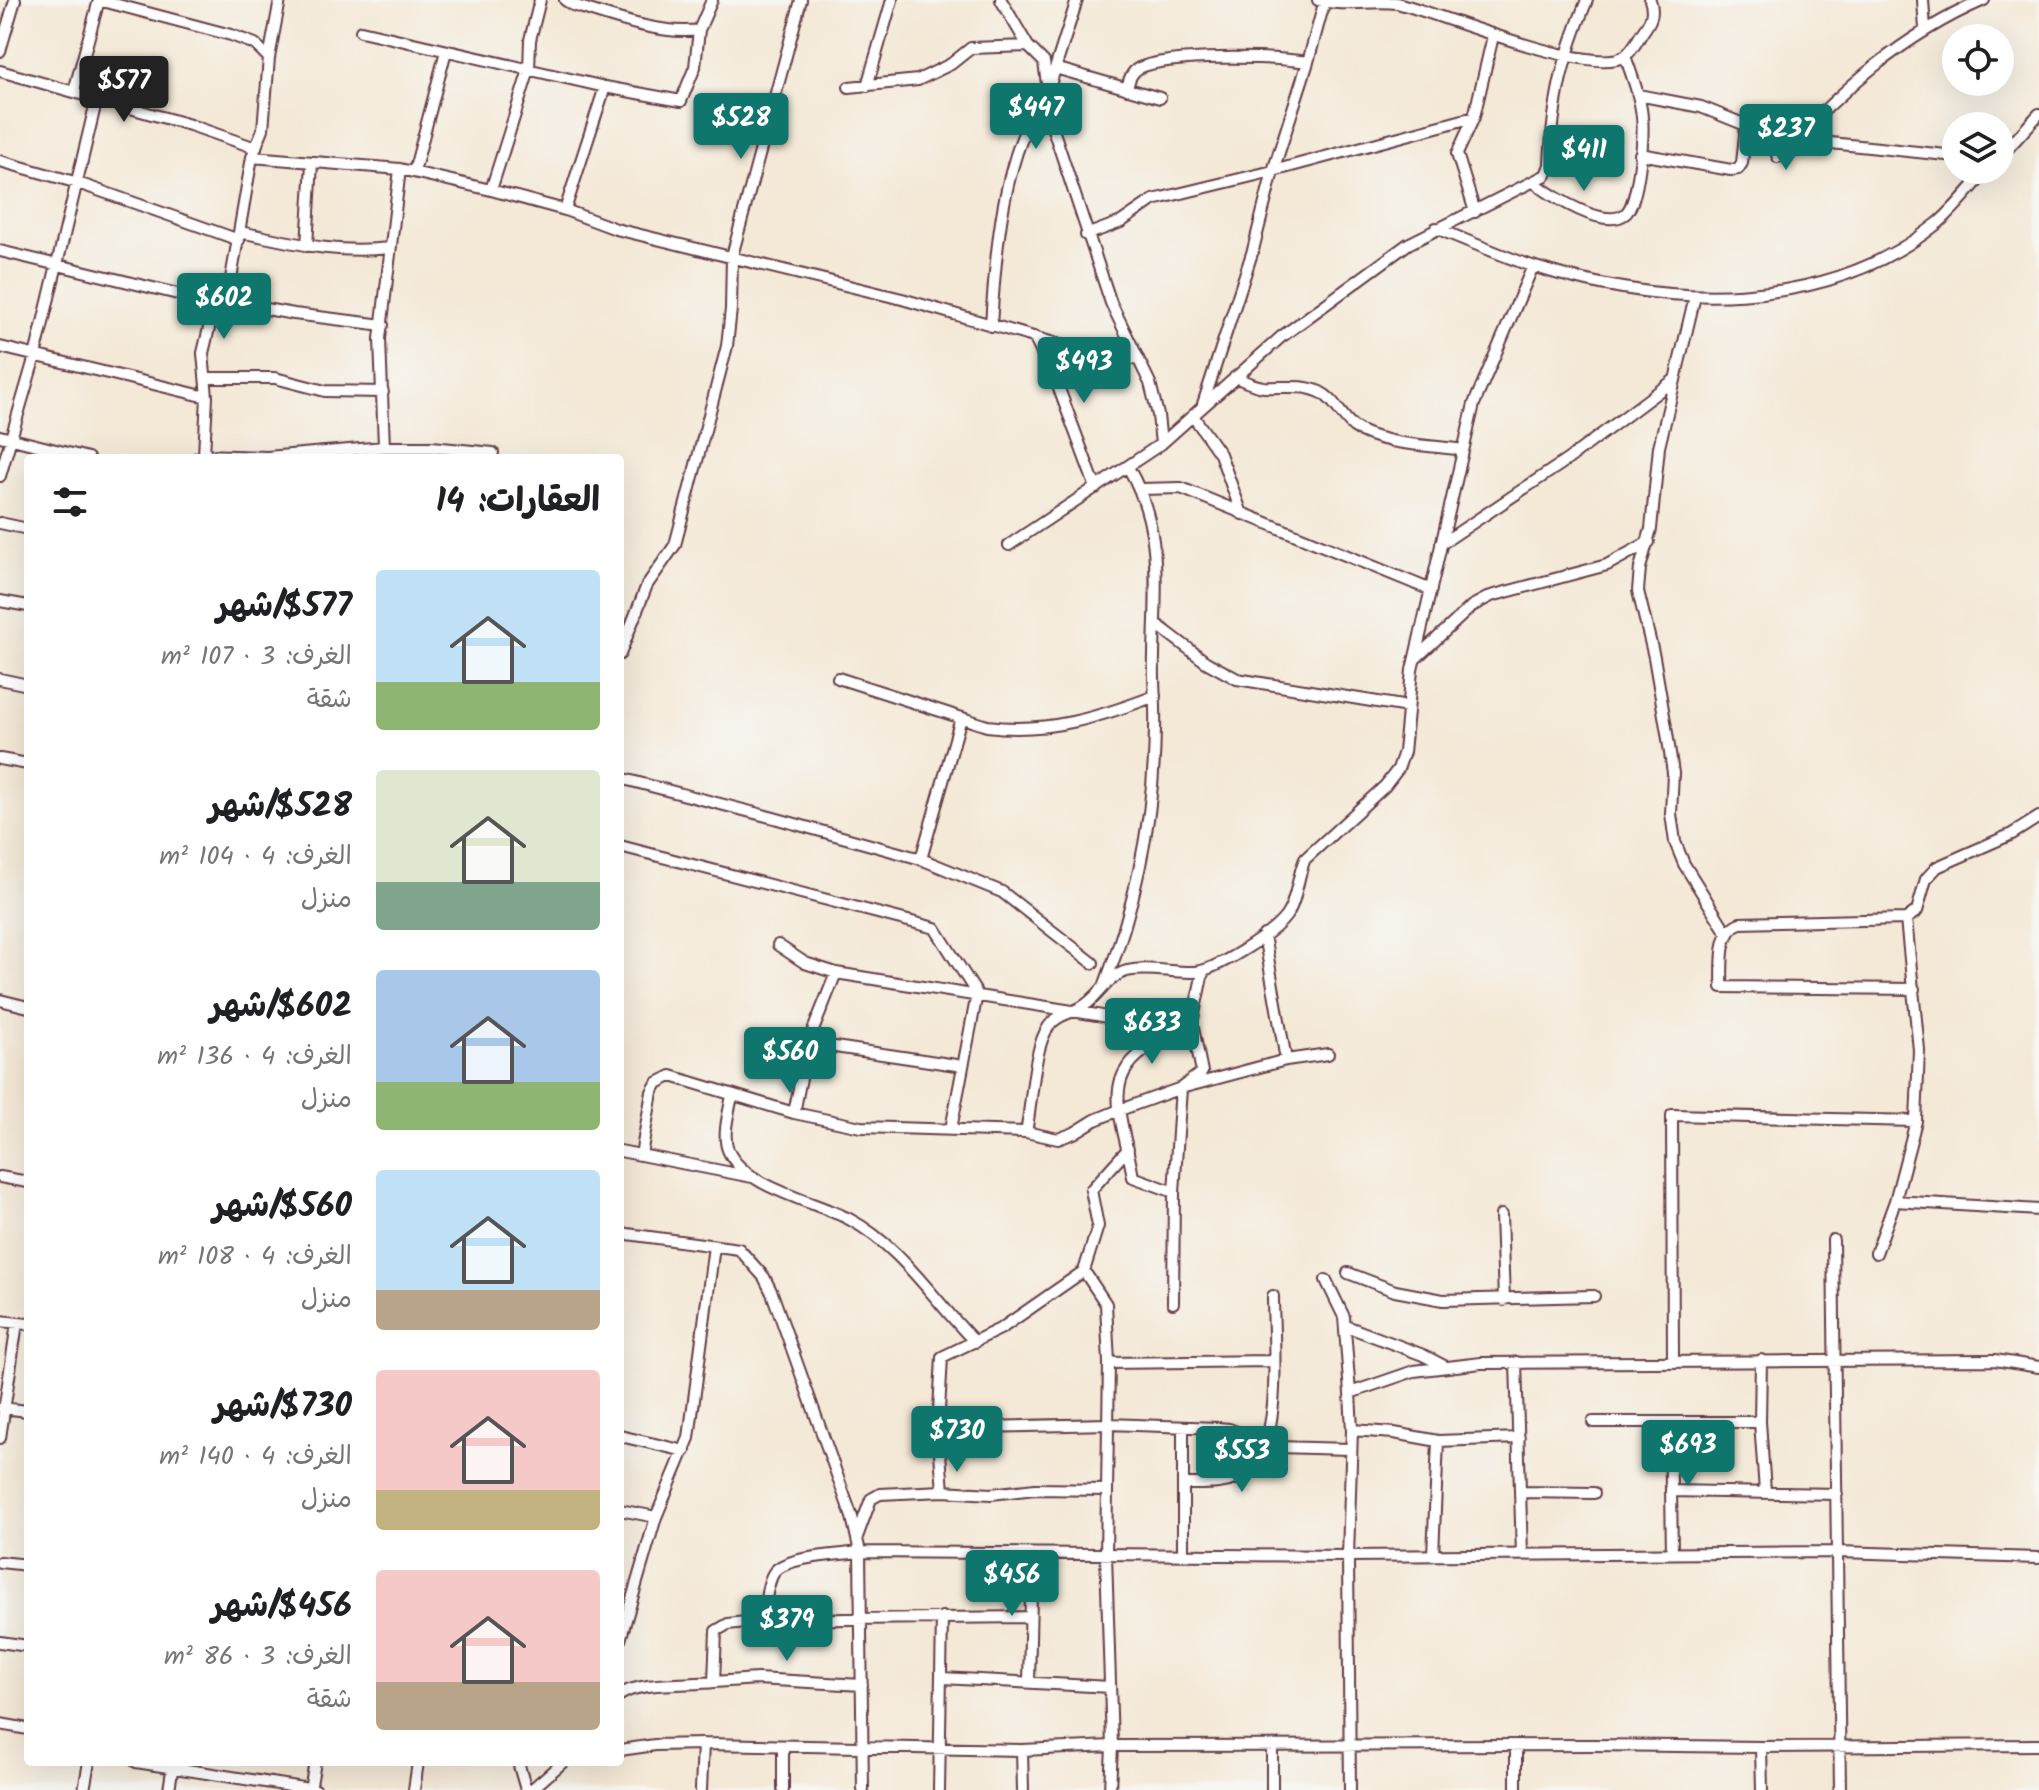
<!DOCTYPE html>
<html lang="ar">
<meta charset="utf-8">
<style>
:root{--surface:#fff;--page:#f6f6f6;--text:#202124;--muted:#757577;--accent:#0f766e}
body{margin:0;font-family:Kalam,"Playpen Sans Arabic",sans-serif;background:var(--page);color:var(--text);direction:rtl;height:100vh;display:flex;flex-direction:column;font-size:30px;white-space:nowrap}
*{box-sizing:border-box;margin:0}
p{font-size:26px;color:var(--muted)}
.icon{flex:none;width:44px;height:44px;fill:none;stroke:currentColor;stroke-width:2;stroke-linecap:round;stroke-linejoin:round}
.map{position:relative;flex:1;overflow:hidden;direction:ltr}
.drawer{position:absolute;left:24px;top:454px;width:600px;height:1312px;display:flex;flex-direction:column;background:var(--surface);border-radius:8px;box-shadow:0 8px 32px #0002;direction:rtl}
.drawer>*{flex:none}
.tools{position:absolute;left:1942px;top:24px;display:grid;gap:16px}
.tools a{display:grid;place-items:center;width:72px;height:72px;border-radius:50%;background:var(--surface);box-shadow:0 8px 32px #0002;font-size:40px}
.price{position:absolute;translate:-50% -68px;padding:0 18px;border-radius:8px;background:var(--accent);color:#fff;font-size:26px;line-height:52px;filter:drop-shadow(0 2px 4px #0008)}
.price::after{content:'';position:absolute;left:50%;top:48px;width:24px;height:18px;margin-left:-12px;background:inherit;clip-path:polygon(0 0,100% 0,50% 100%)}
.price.on{background:#222;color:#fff}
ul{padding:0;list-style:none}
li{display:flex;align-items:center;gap:24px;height:200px;padding:0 24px}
li span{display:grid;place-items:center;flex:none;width:224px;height:160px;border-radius:8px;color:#555}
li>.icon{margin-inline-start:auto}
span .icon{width:96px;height:96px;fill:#fffc;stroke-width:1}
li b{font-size:34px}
h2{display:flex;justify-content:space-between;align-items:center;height:96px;padding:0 24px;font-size:34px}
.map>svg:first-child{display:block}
</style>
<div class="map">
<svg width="2039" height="1790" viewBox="0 0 2039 1790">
<rect width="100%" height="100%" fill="#f6f6f2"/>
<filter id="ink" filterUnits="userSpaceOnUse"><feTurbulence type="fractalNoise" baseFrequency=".0125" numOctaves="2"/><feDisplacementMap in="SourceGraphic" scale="16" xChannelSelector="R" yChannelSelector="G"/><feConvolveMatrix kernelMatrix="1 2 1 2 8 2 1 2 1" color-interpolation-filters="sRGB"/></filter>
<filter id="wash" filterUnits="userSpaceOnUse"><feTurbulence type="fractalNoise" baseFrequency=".006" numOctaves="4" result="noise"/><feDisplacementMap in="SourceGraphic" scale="32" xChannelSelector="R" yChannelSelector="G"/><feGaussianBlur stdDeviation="1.8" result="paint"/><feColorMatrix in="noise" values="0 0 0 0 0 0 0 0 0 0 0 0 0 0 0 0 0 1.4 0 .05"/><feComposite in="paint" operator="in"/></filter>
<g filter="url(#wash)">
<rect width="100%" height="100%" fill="#f4e8d6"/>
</g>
<g filter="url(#ink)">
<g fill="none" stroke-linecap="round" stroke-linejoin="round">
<defs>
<path id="minor" d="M565,0L573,5C609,16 662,36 699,30
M1077,0L1048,91V114L1111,303L1150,383L1158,415L1161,444
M1318,0C1344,7 1371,0 1397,3C1441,14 1586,75 1623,57C1631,53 1637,41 1642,33C1650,22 1655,14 1650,0
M1923,0L1925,29
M361,31L605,87L681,101L695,67L699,30L712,0
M0,51L15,0
M1055,68L1160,98
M0,71L190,125L256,148
M867,86L892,0
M849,87L918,80L951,64L971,48L1028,46
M1127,89C1129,80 1131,72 1139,68C1170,54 1273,57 1308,62
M74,91L99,0L231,35L255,44L269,58
M1638,95L1701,107L1768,134L1778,157L1821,142L1956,156
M1640,154L1731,170L1738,169L1742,163L1746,125
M1780,155C1842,90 1901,36 1984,0
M252,157L400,169L491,190L565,210L616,229L902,299L1054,343L1138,360
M2000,157L2039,114
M0,161L78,183L239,240
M414,172L446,51
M1535,183C1552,196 1604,230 1625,214C1639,204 1644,134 1642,117C1640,96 1632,76 1625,56
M491,190L529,70L530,40L540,0
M565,210L605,87
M1475,212L1457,154L1474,117L1493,36
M1436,228C1468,241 1500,255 1532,266C1665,308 1824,315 1938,223C1956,208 1971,187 1988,170
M240,232C295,243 333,254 390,248
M1086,235L1121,222L1153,200L1273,171L1474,117
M307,246L312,163
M0,251L215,303L227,302L294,314L383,325
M1695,296L1659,447L1651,529L1640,568L1638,591L1654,657L1667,733L1673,773L1671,814L1675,842L1684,864L1727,933
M227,302L252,157L263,129L269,58L280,0
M991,326C995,256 1003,147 1048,91L1044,62L1028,46L1001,0
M1034,337L1058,386L1096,488
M0,347L207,397
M1235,377C1244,381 1254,386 1264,387C1282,388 1303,384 1320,392C1335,399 1341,417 1354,427C1379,445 1432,445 1463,450
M206,378H275L325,391L383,392
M1203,404L1253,250L1273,171L1308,62L1325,0
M1193,416L1220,454L1242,514
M0,436L88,458
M384,447L380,339L400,169
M204,455L207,397L203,353L215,303
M197,458L204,455L267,457L384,447H432L493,453
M0,476L35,356L97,98
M1141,489L1181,488L1431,590
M0,523L28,529
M1441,544L1567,460L1674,380
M1009,545L1161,444L1281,337L1408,244L1546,175L1550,165C1553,99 1562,61 1587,0
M0,601L28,606
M1155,623L1206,662L1237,679L1408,707
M620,654L647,585L675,545L727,346L731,309L732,256L801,0
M1416,658L1472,606L1491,596L1607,565L1649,542
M838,678L987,726C1046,734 1100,717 1155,696
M0,679L28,685
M961,718L921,859L1002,892L1093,963
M0,759L28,764
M620,778L774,818L921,859
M620,846L935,928L977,994L951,1129
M1264,935L1286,1060
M778,945L805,963L836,973L1097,1015L1178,1032
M1105,984C1136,903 1154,816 1155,729C1156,705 1153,680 1154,656C1155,588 1164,529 1128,467
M1914,989L1722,987C1723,966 1718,931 1740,923L1906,919L1917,911L1926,879L1937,867L2012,834L2039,817
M0,1000L28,1007
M808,1043L963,1066
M732,1096C729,1112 722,1135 728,1150C743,1187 817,1202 849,1219C902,1247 934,1301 975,1342
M794,1113L808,1043L836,973
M1026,1132C1032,1105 1033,1047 1049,1026C1057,1015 1069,1014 1080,1008C1099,999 1106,976 1127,971C1148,966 1172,973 1194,972C1215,971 1273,934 1286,916C1297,901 1297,877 1305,859L1385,786L1398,769L1404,752L1412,670L1474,404L1533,266
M620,1151L752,1177
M641,1155L652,1092L657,1083L671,1076L794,1113L861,1127L1026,1132L1058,1139L1074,1133L1095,1120L1117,1111L1181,1088L1286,1060L1328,1054
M0,1177L28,1182
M1174,1192L1133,1177C1120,1104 1093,1069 1178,1032
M1895,1201L2039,1210
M1501,1215L1504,1300
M620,1233L739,1249L764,1277L772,1293L852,1517L860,1552L863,1790
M1833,1240L1840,1790
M1876,1253L1895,1201L1916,1121L1919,1050L1906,919
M1084,1271L1106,1304L1109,1363L1106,1555L1112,1746L1110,1790
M1348,1273L1395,1291L1443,1300L1594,1296
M1326,1280L1344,1317L1350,1393L1352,1430L1348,1556L1350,1790
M1173,1303L1174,1192L1181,1088L1202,1072L1192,1023L1203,972
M0,1321L28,1324
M1346,1326L1423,1355L1444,1366
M1673,1360L1672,1115L1916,1121
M1761,1360L1760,1422L1765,1491
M1516,1362L1522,1554
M1109,1363L1273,1361
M1350,1393L1414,1371L1481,1363L1995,1360L2039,1367
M2,1408L28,1411
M1593,1422H1760
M1670,1423L1672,1553
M1183,1427V1555
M938,1428L1108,1424L1218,1428L1229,1429L1276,1447L1350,1449
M1352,1430L1394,1433L1438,1441L1519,1438
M620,1436L685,1451
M0,1438L17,1323
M1183,1484C1205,1484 1231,1486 1249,1471C1284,1439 1273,1340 1273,1296
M943,1491L938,1428L942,1357L1002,1328L1084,1271L1098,1226L1091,1190L1128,1149
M1671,1491L1837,1494
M1521,1492L1594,1493
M620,1510L656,1517
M857,1537L871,1499L880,1494L943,1491L991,1494L1035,1489L1107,1490
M1433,1555L1438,1441
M0,1562L28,1565
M763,1620L1029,1617
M620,1640L656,1517L689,1438L714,1246
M0,1642L28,1646
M942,1678L1110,1687
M714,1682L757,1679L862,1685
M1029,1682L1032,1554
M620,1695C639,1681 690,1685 714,1682L716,1631L728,1624L763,1620C766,1606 766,1582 775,1571C789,1556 840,1555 860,1552L1348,1556L1838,1552L2039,1558
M0,1724L28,1729
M1516,1746V1790
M1272,1747V1790
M1761,1747L1762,1790
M620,1750L655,1745L703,1744L1022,1750L1112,1746L1592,1745L1761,1747L2039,1745
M1022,1750L1023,1790
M136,1762L316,1790
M518,1762L526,1790
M84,1790L89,1762
M169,1790L173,1764
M310,1790L315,1762
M414,1790L418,1762
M531,1790L563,1762
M701,1790L703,1744
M783,1790V1747
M939,1790L942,1617"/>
</defs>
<use href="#minor" stroke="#643d45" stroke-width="14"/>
<use href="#minor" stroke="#fff" stroke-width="10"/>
</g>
</g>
</svg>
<div class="tools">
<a><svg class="icon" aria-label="locate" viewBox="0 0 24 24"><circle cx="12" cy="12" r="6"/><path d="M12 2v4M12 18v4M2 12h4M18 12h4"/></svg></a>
<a><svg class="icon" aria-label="layers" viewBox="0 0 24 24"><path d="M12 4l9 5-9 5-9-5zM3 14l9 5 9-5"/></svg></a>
</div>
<b class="price on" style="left:124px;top:124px">$577</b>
<b class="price" style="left:1036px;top:151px">$447</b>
<b class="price" style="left:741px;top:161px">$528</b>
<b class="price" style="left:1786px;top:172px">$237</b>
<b class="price" style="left:1584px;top:193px">$411</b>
<b class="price" style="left:224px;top:341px">$602</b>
<b class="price" style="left:1084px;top:405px">$493</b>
<b class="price" style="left:1152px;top:1066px">$633</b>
<b class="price" style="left:790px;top:1095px">$560</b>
<b class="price" style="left:957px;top:1474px">$730</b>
<b class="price" style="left:1688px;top:1488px">$693</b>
<b class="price" style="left:1242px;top:1494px">$553</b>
<b class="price" style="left:1012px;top:1618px">$456</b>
<b class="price" style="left:787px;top:1663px">$379</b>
<section class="drawer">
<h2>العقارات: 14<svg class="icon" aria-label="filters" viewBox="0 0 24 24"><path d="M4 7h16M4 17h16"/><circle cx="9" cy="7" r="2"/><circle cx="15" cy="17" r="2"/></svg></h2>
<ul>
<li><span style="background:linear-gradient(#bfe0f5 70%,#8fb573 0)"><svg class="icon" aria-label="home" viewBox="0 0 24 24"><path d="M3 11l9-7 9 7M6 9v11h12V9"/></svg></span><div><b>$577/شهر</b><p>الغرف: 3 · 107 m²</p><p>شقة</p></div></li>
<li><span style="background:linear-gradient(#dfe7d0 70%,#7fa58c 0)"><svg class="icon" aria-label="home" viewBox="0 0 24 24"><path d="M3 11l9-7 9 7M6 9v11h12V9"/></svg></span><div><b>$528/شهر</b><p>الغرف: 4 · 104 m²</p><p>منزل</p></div></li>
<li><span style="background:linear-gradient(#a9c7e8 70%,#8fb573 0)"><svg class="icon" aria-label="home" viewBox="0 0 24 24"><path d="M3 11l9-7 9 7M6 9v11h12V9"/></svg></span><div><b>$602/شهر</b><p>الغرف: 4 · 136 m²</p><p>منزل</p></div></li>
<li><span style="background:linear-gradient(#bfe0f5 75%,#b9a48a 0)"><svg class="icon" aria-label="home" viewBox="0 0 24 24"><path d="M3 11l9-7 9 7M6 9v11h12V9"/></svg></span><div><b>$560/شهر</b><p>الغرف: 4 · 108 m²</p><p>منزل</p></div></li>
<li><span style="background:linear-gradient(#f6c9c9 75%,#c2b280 0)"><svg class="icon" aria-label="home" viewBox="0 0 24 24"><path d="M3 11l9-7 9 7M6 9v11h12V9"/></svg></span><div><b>$730/شهر</b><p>الغرف: 4 · 140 m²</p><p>منزل</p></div></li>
<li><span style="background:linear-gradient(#f6c9c9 70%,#b9a48a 0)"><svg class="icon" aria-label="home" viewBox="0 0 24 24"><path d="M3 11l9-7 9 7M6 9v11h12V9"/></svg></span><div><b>$456/شهر</b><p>الغرف: 3 · 86 m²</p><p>شقة</p></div></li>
</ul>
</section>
</div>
